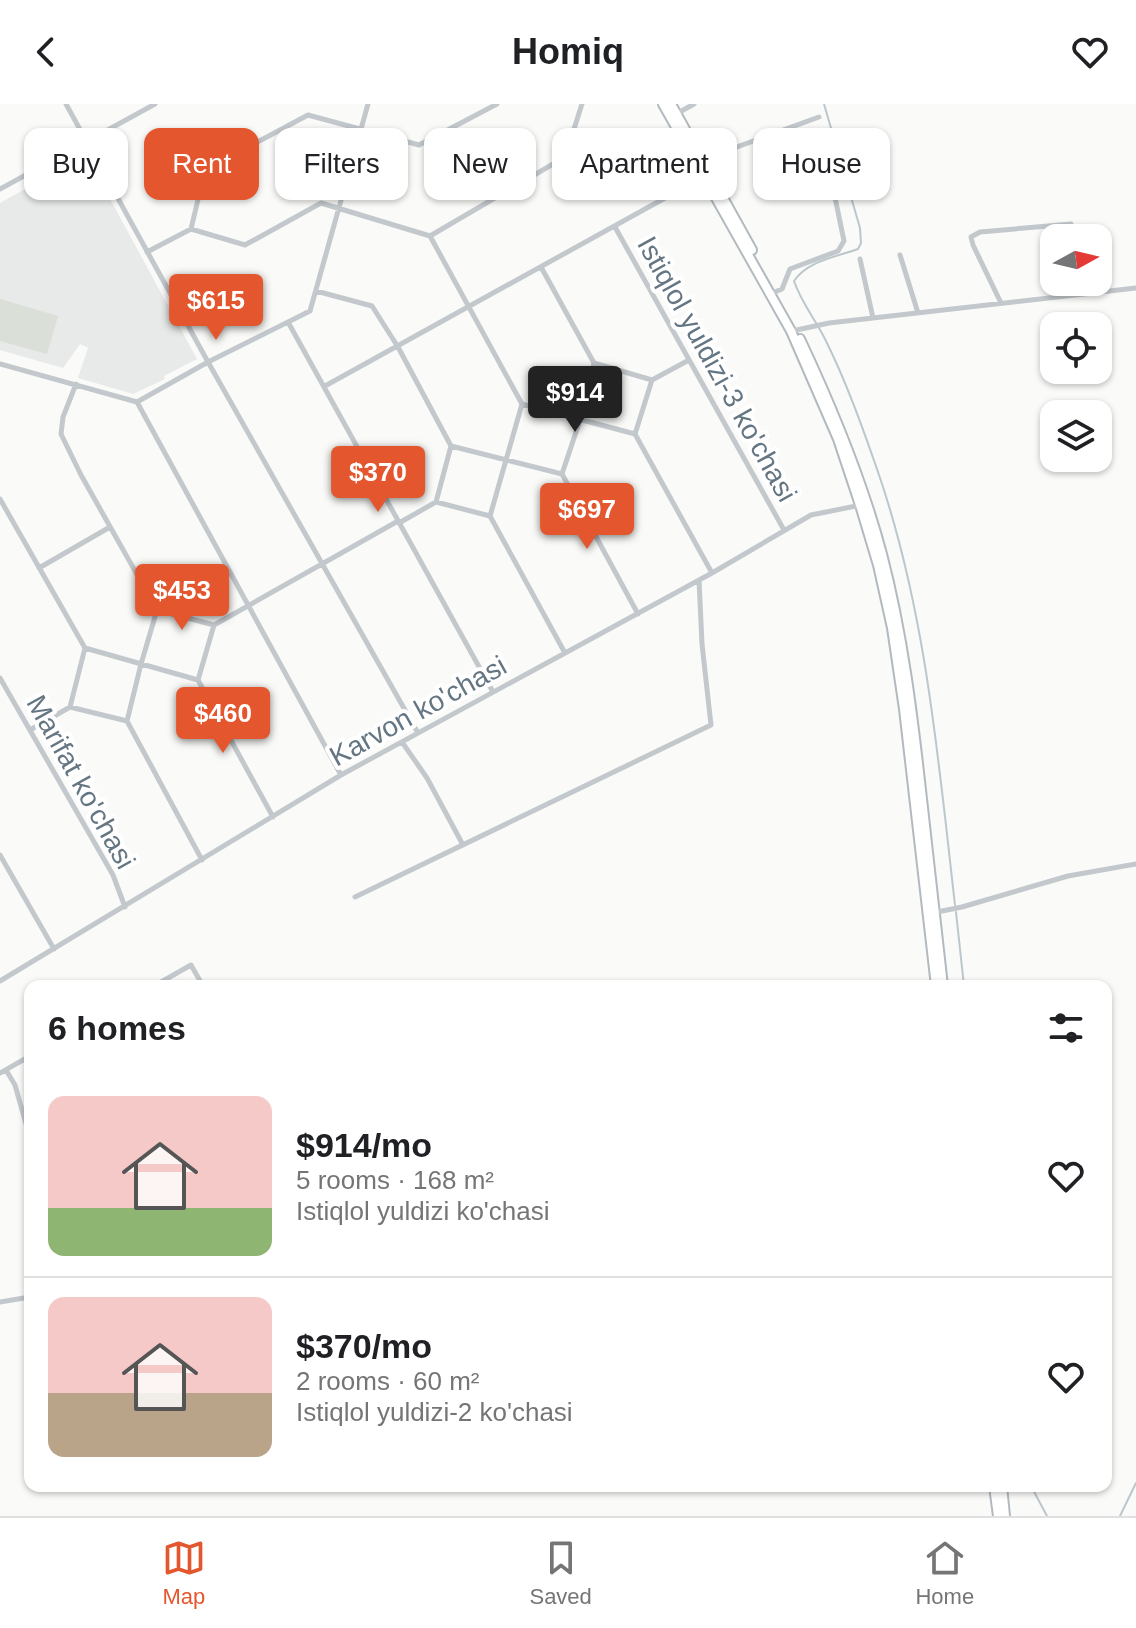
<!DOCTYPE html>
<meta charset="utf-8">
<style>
:root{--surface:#fff;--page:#f6f6f6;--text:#202124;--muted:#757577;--line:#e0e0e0;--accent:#e4572e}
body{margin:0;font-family:Helvetica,sans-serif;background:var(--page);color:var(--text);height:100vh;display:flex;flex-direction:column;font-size:30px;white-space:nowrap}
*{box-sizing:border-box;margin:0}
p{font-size:26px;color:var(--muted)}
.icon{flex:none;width:44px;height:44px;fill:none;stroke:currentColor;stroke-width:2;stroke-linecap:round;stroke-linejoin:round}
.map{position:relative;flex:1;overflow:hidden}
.details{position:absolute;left:24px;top:876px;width:1088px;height:512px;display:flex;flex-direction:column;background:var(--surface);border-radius:16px;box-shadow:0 2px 6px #0004}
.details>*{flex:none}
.top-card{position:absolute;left:24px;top:24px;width:1088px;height:72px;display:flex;gap:16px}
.needle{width:52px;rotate:82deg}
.controls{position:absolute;left:1040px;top:120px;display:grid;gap:16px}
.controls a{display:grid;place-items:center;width:72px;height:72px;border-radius:16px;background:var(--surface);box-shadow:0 2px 6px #0004;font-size:40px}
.price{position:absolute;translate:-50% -68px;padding:0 18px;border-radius:8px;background:var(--accent);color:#fff;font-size:26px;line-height:52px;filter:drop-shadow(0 2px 4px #0008)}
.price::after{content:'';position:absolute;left:50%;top:48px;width:24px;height:18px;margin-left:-12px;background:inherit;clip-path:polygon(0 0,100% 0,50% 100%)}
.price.active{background:#222;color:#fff}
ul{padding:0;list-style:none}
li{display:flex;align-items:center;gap:24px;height:200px;padding:0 24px}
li+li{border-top:2px solid var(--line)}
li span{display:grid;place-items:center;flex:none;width:224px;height:160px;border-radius:16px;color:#555}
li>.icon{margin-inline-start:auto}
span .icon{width:96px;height:96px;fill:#fffc;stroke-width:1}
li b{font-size:34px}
h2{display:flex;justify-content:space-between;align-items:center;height:96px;padding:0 24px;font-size:34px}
.chip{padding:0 28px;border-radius:16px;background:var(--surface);box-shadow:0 2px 6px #0004;font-size:28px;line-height:72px}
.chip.active{background:var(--accent);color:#fff}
header{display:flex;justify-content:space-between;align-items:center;height:104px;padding:0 24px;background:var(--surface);font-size:36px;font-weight:700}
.tabs{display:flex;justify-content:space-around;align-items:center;height:112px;border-top:2px solid var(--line);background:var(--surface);font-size:22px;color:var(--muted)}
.tabs a{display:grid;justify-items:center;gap:4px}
.tabs .active{color:var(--accent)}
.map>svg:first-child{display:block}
</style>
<header><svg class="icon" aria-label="back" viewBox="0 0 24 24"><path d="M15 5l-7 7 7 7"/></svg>Homiq<svg class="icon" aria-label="heart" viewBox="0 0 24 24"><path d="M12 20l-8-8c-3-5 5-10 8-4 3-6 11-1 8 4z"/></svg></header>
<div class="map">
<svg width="1136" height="1412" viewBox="0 0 1136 1412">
<rect width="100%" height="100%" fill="#fafaf8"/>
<path fill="#e8e9e9" d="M86,51L197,255L164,272L165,275L133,290L78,274L88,244L80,240L63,264L0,246V99Z"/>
<path fill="#dadfd7" d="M0,195L58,212L47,250L0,237Z"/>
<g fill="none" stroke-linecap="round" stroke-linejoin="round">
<path stroke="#bbc7cb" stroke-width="2" d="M824,0L860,124L861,139L858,145C836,153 807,157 794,177C801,198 815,215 825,235C846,277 862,322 877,365C926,506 938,654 955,801
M956,808L964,882
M1031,1382L1047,1412
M1120,1412L1136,1379"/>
<defs>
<path id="secondary" d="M663,0L791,227L838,335L860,401L878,461L892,524L904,605L936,882
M671,0L752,146
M800,235C833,305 862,375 882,450C903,530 913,613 922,695C929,757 936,820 943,882
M994,1382L998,1412
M1002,1382L1005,1412"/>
</defs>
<use href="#secondary" stroke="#b3babf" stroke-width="12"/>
<path stroke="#c3c8cc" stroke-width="5" d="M66,0L208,258L418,629
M676,10L694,0
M702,57L723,48L819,13
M0,85L155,0
M615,123L784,426
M191,125L205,66L308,11L419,41L497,0
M430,132L522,300
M147,148L191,125L245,141L321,99L430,132L565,53L582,0
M900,151L918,209
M860,155L873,214
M541,163L594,259
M316,187L372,202L398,243L451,342
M775,188L782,185L790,165L838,147L844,137L825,45
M1001,199L973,141L971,133L980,128L1071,120
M288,218L493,588
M792,227L829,219L1136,184
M594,259L652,276
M0,260L137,298L208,258L310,207L368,0
M76,280L63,313L61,330L81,371L157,506
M325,282L703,73
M137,298L341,671
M522,300L635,330
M635,330L712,469
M635,330L652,276L689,256
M451,342L562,370
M562,370L638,510
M562,370L580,316L594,259
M0,395L85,544
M436,398L451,342
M490,412L565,549
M490,412L522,300
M399,419L436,398L490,412
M39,464L110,423
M157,506L214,521L398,417
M85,544L198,576
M0,574L113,771L125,803
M198,576L273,713
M198,576L214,521
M70,603L127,617
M127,617L202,756
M127,617L141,560L157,506
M30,626L70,603L85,544
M402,638L427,674L463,741
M0,751L54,845
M355,793L711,621L702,540L699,476
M932,809L962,803L1068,772L1136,760
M0,877L341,671L712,469L811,411L861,401
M154,882L191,861L203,882
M6,966L15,981L30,1034
M0,969L30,952
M0,1198L30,1193"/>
<use href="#secondary" stroke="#fff" stroke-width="8"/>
</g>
<g text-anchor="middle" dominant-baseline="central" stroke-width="8" stroke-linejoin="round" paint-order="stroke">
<g font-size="28" fill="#657683" stroke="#fff">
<text transform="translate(717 265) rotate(61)">Istiqlol yuldizi-3 ko'chasi</text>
<text transform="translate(418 607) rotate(-29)">Karvon ko'chasi</text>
<text transform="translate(81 678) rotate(61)">Marifat ko'chasi</text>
</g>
</g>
</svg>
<div class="controls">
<a><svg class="needle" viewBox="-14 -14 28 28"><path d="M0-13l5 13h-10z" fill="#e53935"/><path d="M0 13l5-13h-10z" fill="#757577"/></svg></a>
<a><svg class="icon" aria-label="locate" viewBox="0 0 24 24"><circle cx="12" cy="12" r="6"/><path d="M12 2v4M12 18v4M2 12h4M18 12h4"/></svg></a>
<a><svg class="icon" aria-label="layers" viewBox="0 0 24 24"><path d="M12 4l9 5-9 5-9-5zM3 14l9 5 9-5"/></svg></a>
</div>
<b class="price" style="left:216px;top:238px">$615</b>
<b class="price active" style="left:575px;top:330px">$914</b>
<b class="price" style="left:378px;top:410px">$370</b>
<b class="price" style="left:587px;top:447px">$697</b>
<b class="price" style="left:182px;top:528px">$453</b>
<b class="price" style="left:223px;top:651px">$460</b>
<div class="top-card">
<a class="chip">Buy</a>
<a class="chip active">Rent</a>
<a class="chip">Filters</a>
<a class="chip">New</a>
<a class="chip">Apartment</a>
<a class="chip">House</a>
</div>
<section class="details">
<h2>6 homes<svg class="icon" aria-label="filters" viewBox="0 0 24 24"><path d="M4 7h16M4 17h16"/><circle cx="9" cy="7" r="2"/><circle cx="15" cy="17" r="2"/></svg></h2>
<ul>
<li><span style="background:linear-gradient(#f6c9c9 70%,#8fb573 0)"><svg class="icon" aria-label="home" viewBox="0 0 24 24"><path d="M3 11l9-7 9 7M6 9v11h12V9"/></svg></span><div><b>$914/mo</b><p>5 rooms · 168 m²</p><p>Istiqlol yuldizi ko'chasi</p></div><svg class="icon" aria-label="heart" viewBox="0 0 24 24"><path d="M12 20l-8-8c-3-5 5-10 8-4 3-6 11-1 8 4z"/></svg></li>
<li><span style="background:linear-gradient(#f6c9c9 60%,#b9a48a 0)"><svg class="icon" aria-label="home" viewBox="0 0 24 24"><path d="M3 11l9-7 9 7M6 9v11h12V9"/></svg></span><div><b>$370/mo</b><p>2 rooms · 60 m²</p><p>Istiqlol yuldizi-2 ko'chasi</p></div><svg class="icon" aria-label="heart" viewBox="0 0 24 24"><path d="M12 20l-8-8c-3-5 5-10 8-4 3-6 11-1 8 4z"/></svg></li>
</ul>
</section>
</div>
<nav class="tabs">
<a class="active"><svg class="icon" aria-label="map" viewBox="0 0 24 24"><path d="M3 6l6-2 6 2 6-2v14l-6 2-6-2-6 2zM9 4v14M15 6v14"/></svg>Map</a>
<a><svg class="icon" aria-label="saved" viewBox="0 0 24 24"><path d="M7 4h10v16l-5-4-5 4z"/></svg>Saved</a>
<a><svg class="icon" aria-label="home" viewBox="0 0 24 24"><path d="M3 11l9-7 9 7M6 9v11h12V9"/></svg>Home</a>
</nav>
